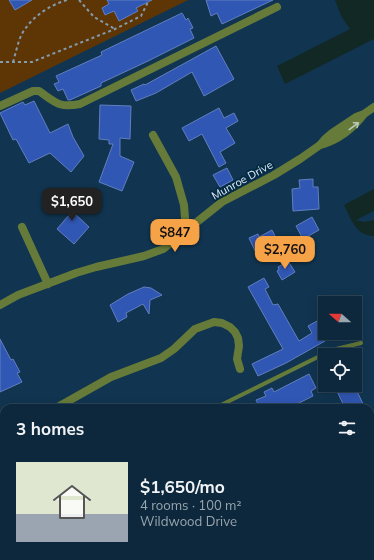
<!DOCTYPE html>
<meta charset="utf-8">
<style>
:root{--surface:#0d283c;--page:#1b3447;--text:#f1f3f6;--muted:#9aa6af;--line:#2d4456;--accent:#f6a247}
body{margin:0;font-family:Mulish,sans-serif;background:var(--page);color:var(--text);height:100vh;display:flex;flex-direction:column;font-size:15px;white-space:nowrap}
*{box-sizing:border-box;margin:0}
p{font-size:13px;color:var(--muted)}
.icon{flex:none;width:22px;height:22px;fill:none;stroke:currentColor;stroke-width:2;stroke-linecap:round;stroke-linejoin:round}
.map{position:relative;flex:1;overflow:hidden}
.panel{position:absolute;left:0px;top:404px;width:374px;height:156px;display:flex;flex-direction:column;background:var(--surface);border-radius:12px 12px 0 0;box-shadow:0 2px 10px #0003,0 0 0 1px var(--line)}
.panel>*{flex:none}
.needle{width:26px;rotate:290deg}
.fabs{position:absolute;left:318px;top:296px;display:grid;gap:8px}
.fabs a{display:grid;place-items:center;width:44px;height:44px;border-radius:0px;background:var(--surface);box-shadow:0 2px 10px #0003,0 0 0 1px var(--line);font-size:20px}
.price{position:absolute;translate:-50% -34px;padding:0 9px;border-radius:8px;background:var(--accent);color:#111;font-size:13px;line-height:26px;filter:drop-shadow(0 1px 2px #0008)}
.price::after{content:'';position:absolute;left:50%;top:24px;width:12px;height:9px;margin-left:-6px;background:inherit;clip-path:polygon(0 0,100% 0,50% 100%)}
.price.current{background:#222;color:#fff}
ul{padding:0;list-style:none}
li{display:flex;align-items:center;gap:12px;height:100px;padding:0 16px}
li span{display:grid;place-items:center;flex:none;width:112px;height:80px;border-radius:0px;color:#555}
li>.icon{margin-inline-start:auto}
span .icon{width:48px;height:48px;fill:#fffc;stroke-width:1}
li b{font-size:17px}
h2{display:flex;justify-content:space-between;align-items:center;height:48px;padding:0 16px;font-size:17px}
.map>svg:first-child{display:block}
</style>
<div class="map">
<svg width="374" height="560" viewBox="0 0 374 560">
<rect width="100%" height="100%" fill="#113550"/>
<path fill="#5e3606" d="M0,0H188L0,93Z"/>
<path fill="#112825" d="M335,0H374V39L285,84L277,66L350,29L341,16Z
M374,189V211L356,220L364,222L374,220V236C356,236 351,219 344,205Z"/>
<path fill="#3157b4" stroke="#607fc0" d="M9,0H32L15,10Z
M107,0H152L136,8L138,11L119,21L114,11L105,15L102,8L109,4Z
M206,0H273L222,24L217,13L211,16Z
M182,13L186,20L188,18L193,28L190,29L194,38L148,61L101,83V86L70,100H68L63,89L58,91L54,84L59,82L56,76L102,55L101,52Z
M216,46L234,79L204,96L192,72L156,93L136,101L131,90L144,84L145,85Z
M34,101L50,133L68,124L73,137L84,156L71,172L50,153L29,163L16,139L13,140L0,113L23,102L25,105Z
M100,105L131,106L130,139L120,138V156L134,162L122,191L99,182L113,144H109V140L99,139Z
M219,108L224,118L234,113L238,121L226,128L235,143L220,152L226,163L219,167L202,134L189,141L182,128Z
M227,168L233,180L220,187L213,175Z
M313,179V187H318L319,209L293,211L292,189L300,188L299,180Z
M70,195L77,201L73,205L78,209L74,213L89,227L74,244L57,229L69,215L60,206Z
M312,217L319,230L303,239L296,226Z
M272,230L279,244L257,255L249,238L258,234L259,237Z
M288,261L295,272L282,280L277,271L279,270L278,267Z
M264,278L269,287L265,289L273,305L278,304L299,341L312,333L308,326L317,321L324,332L320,334L325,341L286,363L258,376L252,364L283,349L248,287Z
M144,287L151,288L162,295L150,300L149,314L143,304L126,313L127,317L118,322L110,305L128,294Z
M0,339L11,360L13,359L20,372L17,373L22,382L0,392Z
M309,374L316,388L311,391L313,396L289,408H260L256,400L266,396L264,392L272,388L274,392Z
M334,385H354L365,408H345Z"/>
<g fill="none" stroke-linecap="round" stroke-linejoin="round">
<path stroke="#839bae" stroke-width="2" stroke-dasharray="3 3" stroke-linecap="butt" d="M79,0L94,17L115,29
M0,62H32L115,29L141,16L148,2L147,0
M13,62C16,53 18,40 23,32C33,16 50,5 67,0
M0,477L4,484
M46,556L48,560"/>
<path stroke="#667b39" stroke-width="4" d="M215,408L332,350L361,343
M370,510L374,508
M0,549L4,547
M74,556L76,560
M196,556L198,560
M267,560L271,556
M272,560L281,556"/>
<path stroke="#667b39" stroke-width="8" d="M0,106L33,91H39C56,103 59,108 80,104L277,7
M364,114L374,107
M153,135L176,177L184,205L186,231
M22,227L48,284
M0,305L18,295L76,273L96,267L144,256L163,249L222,202L274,175L300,159L320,145L325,139L332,133L356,117L364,114C354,128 337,141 320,145
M56,408L111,377L161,358L174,349L195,329L214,322L222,323L230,327L235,332L238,338L239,346L237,359L240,369
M0,438L4,436
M370,540L374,538
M330,560L338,556"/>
<path stroke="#82a331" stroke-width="10" d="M0,501L4,508
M31,556L33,560"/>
</g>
<defs><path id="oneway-shaft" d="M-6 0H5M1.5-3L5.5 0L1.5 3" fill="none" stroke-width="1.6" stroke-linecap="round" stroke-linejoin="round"/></defs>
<use stroke="#b8c8b8" href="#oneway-shaft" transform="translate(354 126) rotate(-37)"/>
<g text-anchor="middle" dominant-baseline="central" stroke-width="4" stroke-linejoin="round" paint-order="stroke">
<g font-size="11" fill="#e4f1fd" stroke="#052b45">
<text transform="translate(242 180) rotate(-29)">Munroe Drive</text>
</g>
</g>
</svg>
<div class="fabs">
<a><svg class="needle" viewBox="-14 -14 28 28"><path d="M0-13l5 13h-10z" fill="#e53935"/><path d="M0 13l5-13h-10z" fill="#9aa6af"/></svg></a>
<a><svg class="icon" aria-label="locate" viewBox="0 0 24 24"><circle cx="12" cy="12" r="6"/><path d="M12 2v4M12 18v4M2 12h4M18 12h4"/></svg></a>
</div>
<b class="price current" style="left:72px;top:222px">$1,650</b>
<b class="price" style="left:175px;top:253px">$847</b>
<b class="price" style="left:285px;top:270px">$2,760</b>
<section class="panel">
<h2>3 homes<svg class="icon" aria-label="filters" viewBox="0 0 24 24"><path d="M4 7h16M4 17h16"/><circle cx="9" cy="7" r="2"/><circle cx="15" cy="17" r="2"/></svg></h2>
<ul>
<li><span style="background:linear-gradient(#dfe7d0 65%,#9aa5b1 0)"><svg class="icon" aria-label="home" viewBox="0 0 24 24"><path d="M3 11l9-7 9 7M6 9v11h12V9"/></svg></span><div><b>$1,650/mo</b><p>4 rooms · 100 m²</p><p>Wildwood Drive</p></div></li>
</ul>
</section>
</div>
